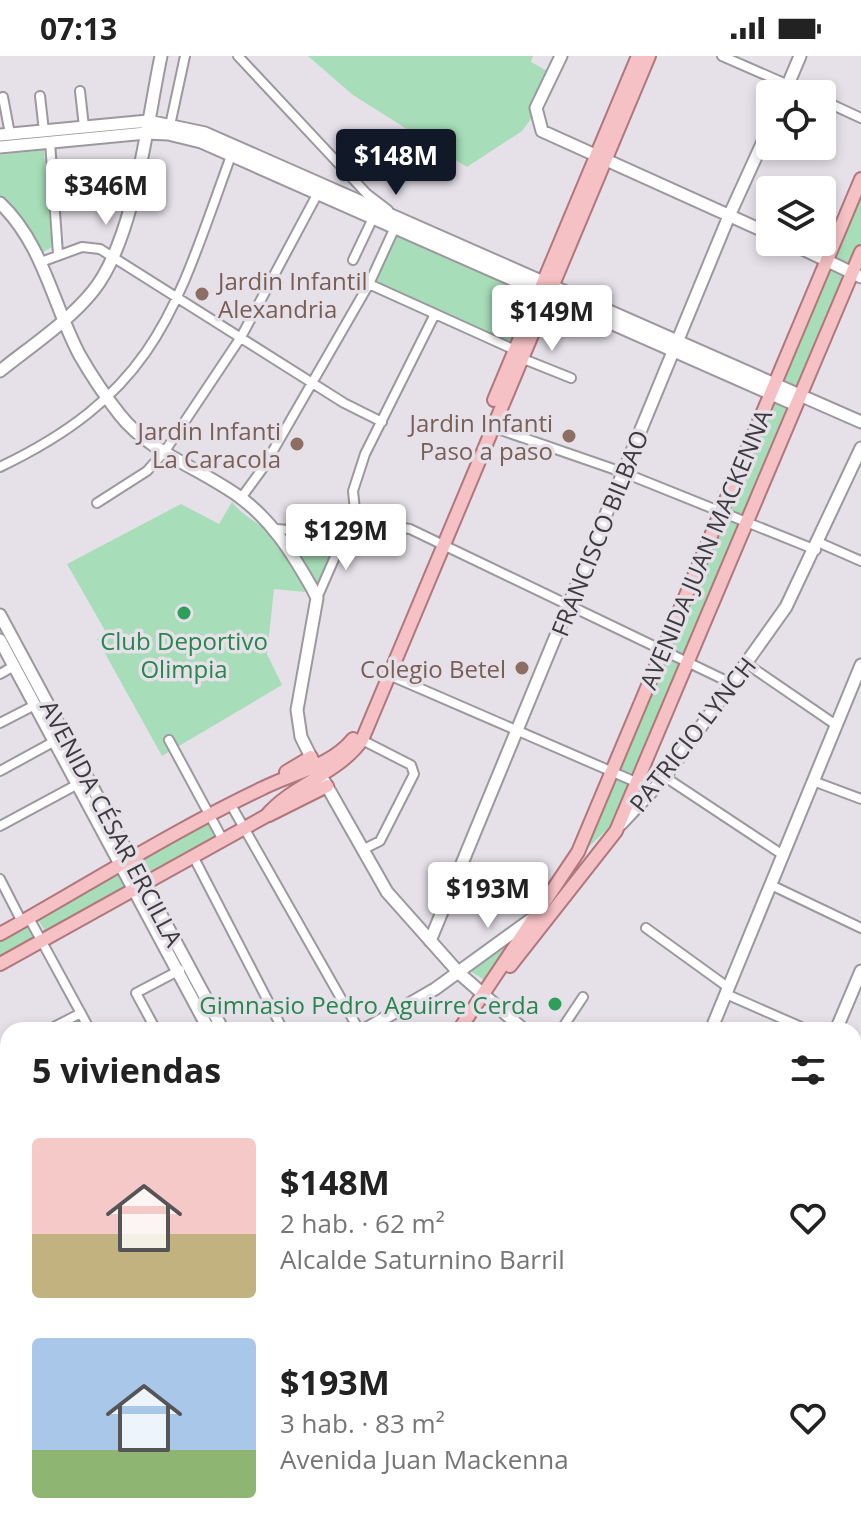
<!DOCTYPE html>
<html lang="es">
<meta charset="utf-8">
<style>
:root{--surface:#fff;--page:#f2f2f2;--text:#222;--muted:#767676;--accent:#111827}
body{margin:0;font-family:"Open Sans",sans-serif;background:var(--page);color:var(--text);height:100vh;display:flex;flex-direction:column;font-size:30px;white-space:nowrap}
*{box-sizing:border-box;margin:0}
p{font-size:26px;color:var(--muted)}
.icon{flex:none;width:44px;height:44px;fill:none;stroke:currentColor;stroke-width:2;stroke-linecap:round;stroke-linejoin:round}
.map{position:relative;flex:1;overflow:hidden}
.side{position:absolute;left:0px;top:966px;width:862px;height:514px;display:flex;flex-direction:column;background:var(--surface);border-radius:24px 24px 0 0;box-shadow:0 4px 12px #0003}
.side>*{flex:none}
.buttons{position:absolute;left:756px;top:24px;display:grid;gap:16px}
.buttons a{display:grid;place-items:center;width:80px;height:80px;border-radius:8px;background:var(--surface);box-shadow:0 4px 12px #0003;font-size:40px}
.price{position:absolute;translate:-50% -68px;padding:0 18px;border-radius:8px;background:#fff;color:#222;font-size:26px;line-height:52px;filter:drop-shadow(0 2px 4px #0008)}
.price::after{content:'';position:absolute;left:50%;top:48px;width:24px;height:18px;margin-left:-12px;background:inherit;clip-path:polygon(0 0,100% 0,50% 100%)}
.price.on{background:var(--accent);color:#fff}
ul{padding:0;list-style:none}
li{display:flex;align-items:center;gap:24px;height:200px;padding:0 32px}
li span{display:grid;place-items:center;flex:none;width:224px;height:160px;border-radius:8px;color:#555}
li>.icon{margin-inline-start:auto}
span .icon{width:96px;height:96px;fill:#fffc;stroke-width:1}
li b{font-size:34px}
h2{display:flex;justify-content:space-between;align-items:center;height:96px;padding:0 32px;font-size:34px}
.status{display:flex;justify-content:space-between;align-items:center;height:56px;padding:0 40px;background:var(--surface);direction:ltr}
.status svg{height:22px;fill:currentColor}
.map>svg:first-child{display:block}
</style>
<div class="status"><b>07:13</b><svg viewBox="0 0 49 12"><path d="M0 12V9h3v3zM5 12V6h3v6zM10 12V3h3v9zM15 12V0h3v12zM26 1h20v11H26zM47 4h2v5h-2z"/></svg></div>
<div class="map">
<svg width="861" height="1479" viewBox="0 0 861 1479">
<rect width="100%" height="100%" fill="#e6e1e9"/>
<path fill="#a7ddb8" d="M308,0H533L531,6L551,17L536,56L522,75L467,111L353,39Z
M44,94L52,191L43,196L24,164L0,141V99Z
M861,132V191L619,762L580,799Z
M397,177L532,239L511,289L376,225Z
M232,446C242,459 255,465 268,475C283,486 302,518 305,536L274,533L267,598L282,629L162,700L97,583L107,578L67,508L181,448L219,468Z
M287,481L338,482L317,533Z
M211,765L219,781L148,821L139,806Z
M119,814L128,831L46,877L36,860Z
M26,866L34,881L0,900V881Z
M500,889H507L486,925L470,915Z"/>
<g fill="none" stroke-linecap="round" stroke-linejoin="round">
<defs>
<path id="street" d="M238,0L367,138L388,154
M722,0L809,38
M80,35L84,71
M40,40L44,75
M3,41L10,78
M822,44L861,62
M169,74L185,0
M50,86L58,198
M54,132L89,128
M353,204L373,162
M41,206L82,191L100,193L344,347L382,366
M369,228L515,294
M521,302L571,322
M492,371L622,416L816,494
M0,411C159,335 176,250 232,97
M241,442L263,412L369,228L396,169
M97,447L147,415L165,395L241,281L319,135
M276,473L345,478L382,469L410,473L733,628
M357,473L353,435L365,398L435,258
M820,487L861,505
M317,542L345,478
M747,608L836,669
M0,618L14,610
M389,619L652,733
M0,667L35,649
M169,684L223,784
M0,715L55,685
M665,721L783,799
M813,725L861,743
M231,749L359,974
M0,770L78,728
M362,794L380,785L414,718L411,709L362,684
M193,800L283,974
M0,823L22,866
M771,829L861,872
M29,862L90,974
M646,872L729,932
M726,938L808,974
M48,974L81,957
M156,974L136,937L180,914
M561,974L583,941
M7,995H8
M854,995L861,998
M854,1131L861,1136
M0,1190L8,1197
M854,1200L861,1204
M0,1244L8,1234
M854,1255L861,1245
M854,1295L861,1286
M0,1380L2,1378
M854,1395L861,1400
M807,1479L810,1472"/>
<path id="secondary" d="M561,0L536,52L542,75L770,178
M784,38L800,0
M0,79L148,65L205,77L861,366
M0,91L146,77L168,78L201,86L796,349
M0,147C43,188 52,246 79,298C91,319 105,340 120,359C150,397 202,413 241,442C273,466 292,497 312,532L317,542L297,654L301,681L315,709
M788,186L861,221
M0,315C31,290 68,266 93,235C135,183 147,66 161,0
M0,559L223,974
M0,584L209,974
M324,725L387,836L459,917L524,974
M621,768L665,721L786,551L861,392
M430,885L729,160L770,70
M364,974L435,933L530,864
M711,974L861,609
M836,974L861,915
M0,1096L8,1092
M854,1160L861,1150
M0,1264L8,1274
M854,1309L861,1314
M174,1472L184,1479
M203,1472L213,1479
M841,1472L851,1479"/>
<path id="primary" d="M494,344L638,0
M286,716L311,701
M269,759L327,730
M0,878C86,830 174,774 263,732C293,717 331,710 353,683
M0,908L266,760C293,728 338,718 362,684L649,0
M510,910L616,775L861,196
M459,974L578,796L861,123
M138,1479L145,1472
M151,1479L159,1472"/>
</defs>
<use href="#street" stroke="#9c989f" stroke-width="12"/>
<use href="#secondary" stroke="#9c989f" stroke-width="15"/>
<use href="#primary" stroke="#b0777c" stroke-width="16"/>
<use href="#street" stroke="#fff" stroke-width="8"/>
<use href="#secondary" stroke="#fff" stroke-width="11"/>
<use href="#primary" stroke="#f5c1c5" stroke-width="12"/>
</g>
<g fill="#8d6e63" stroke="#e6e1e9" stroke-width="3">
<circle cx="202" cy="238" r="8"/>
<circle cx="569" cy="380" r="8"/>
<circle cx="297" cy="388" r="8"/>
<circle cx="522" cy="612" r="8"/>
</g>
<g fill="#2e9e5b" stroke="#e6e1e9" stroke-width="3">
<circle cx="184" cy="557" r="8"/>
<circle cx="555" cy="948" r="8"/>
</g>
<g text-anchor="middle" dominant-baseline="central" stroke-width="7" stroke-linejoin="round" paint-order="stroke">
<g font-size="24" fill="#785e54" stroke="#e6e1e9" text-anchor="end">
<text x="218" y="224" text-anchor="start">Jardin Infantil<tspan x="218" dy="28">Alexandria</tspan></text>
<text x="553" y="366">Jardin Infanti<tspan x="553" dy="28">Paso a paso</tspan></text>
<text x="281" y="374">Jardin Infanti<tspan x="281" dy="28">La Caracola</tspan></text>
<text x="506" y="612">Colegio Betel</text>
</g>
<g font-size="24" fill="#3c3a3d" stroke="#e6e1e9">
<text transform="translate(599 477) rotate(-68)">FRANCISCO BILBAO</text>
<text transform="translate(705 493) rotate(-67)">AVENIDA JUAN MACKENNA</text>
<text transform="translate(692 678) rotate(-52)">PATRICIO LYNCH</text>
<text transform="translate(112 767) rotate(62)">AVENIDA CÉSAR ERCILLA</text>
</g>
<g font-size="24" fill="#27864d" stroke="#e6e1e9">
<text x="184" y="584">Club Deportivo<tspan x="184" dy="28">Olimpia</tspan></text>
<text x="539" y="948" text-anchor="end">Gimnasio Pedro Aguirre Cerda</text>
</g>
</g>
</svg>
<div class="buttons">
<a><svg class="icon" aria-label="locate" viewBox="0 0 24 24"><circle cx="12" cy="12" r="6"/><path d="M12 2v4M12 18v4M2 12h4M18 12h4"/></svg></a>
<a><svg class="icon" aria-label="layers" viewBox="0 0 24 24"><path d="M12 4l9 5-9 5-9-5zM3 14l9 5 9-5"/></svg></a>
</div>
<b class="price on" style="left:396px;top:141px">$148M</b>
<b class="price" style="left:106px;top:171px">$346M</b>
<b class="price" style="left:552px;top:297px">$149M</b>
<b class="price" style="left:346px;top:516px">$129M</b>
<b class="price" style="left:488px;top:874px">$193M</b>
<section class="side">
<h2>5 viviendas<svg class="icon" aria-label="filters" viewBox="0 0 24 24"><path d="M4 7h16M4 17h16"/><circle cx="9" cy="7" r="2"/><circle cx="15" cy="17" r="2"/></svg></h2>
<ul>
<li><span style="background:linear-gradient(#f6c9c9 60%,#c2b280 0)"><svg class="icon" aria-label="home" viewBox="0 0 24 24"><path d="M3 11l9-7 9 7M6 9v11h12V9"/></svg></span><div><b>$148M</b><p>2 hab. · 62 m²</p><p>Alcalde Saturnino Barril</p></div><svg class="icon" aria-label="heart" viewBox="0 0 24 24"><path d="M12 20l-8-8c-3-5 5-10 8-4 3-6 11-1 8 4z"/></svg></li>
<li><span style="background:linear-gradient(#a9c7e8 70%,#8fb573 0)"><svg class="icon" aria-label="home" viewBox="0 0 24 24"><path d="M3 11l9-7 9 7M6 9v11h12V9"/></svg></span><div><b>$193M</b><p>3 hab. · 83 m²</p><p>Avenida Juan Mackenna</p></div><svg class="icon" aria-label="heart" viewBox="0 0 24 24"><path d="M12 20l-8-8c-3-5 5-10 8-4 3-6 11-1 8 4z"/></svg></li>
</ul>
</section>
</div>
